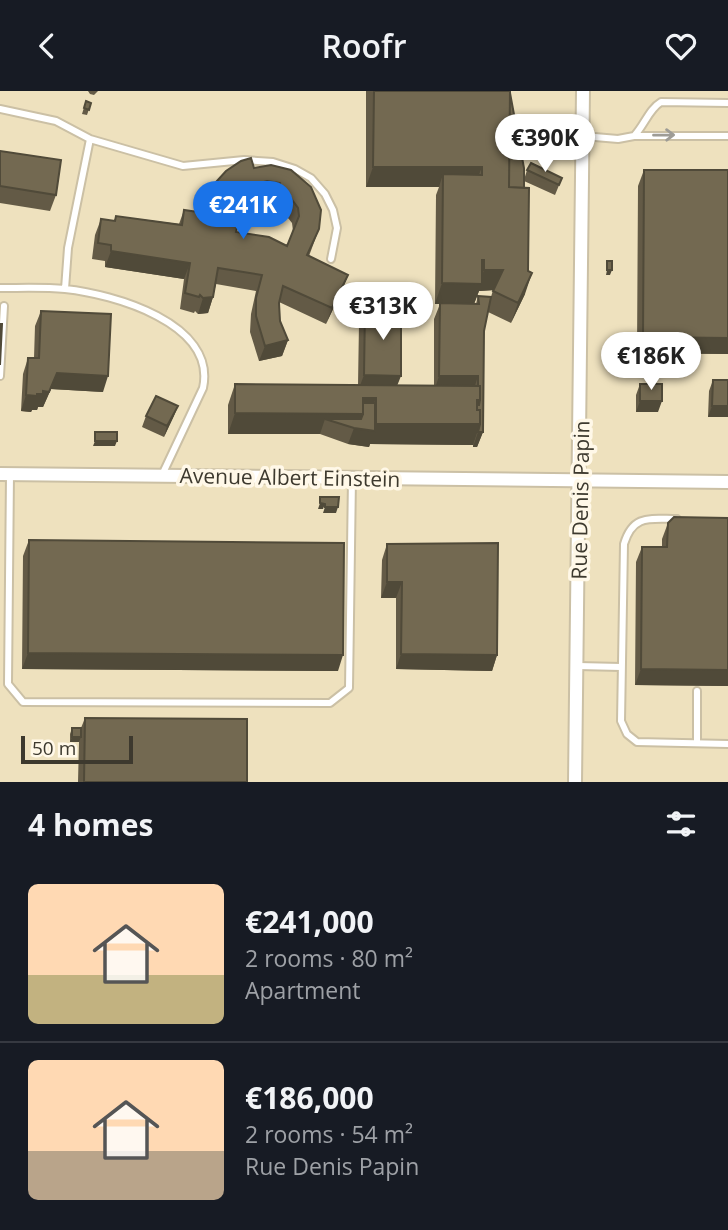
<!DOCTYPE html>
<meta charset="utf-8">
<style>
:root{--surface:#171b24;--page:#20242c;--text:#f1f3f6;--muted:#9ea1a6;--line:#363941;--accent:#1a73e8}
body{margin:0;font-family:"Open Sans",sans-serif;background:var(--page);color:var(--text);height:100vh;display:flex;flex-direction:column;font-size:26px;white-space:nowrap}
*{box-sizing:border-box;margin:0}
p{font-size:23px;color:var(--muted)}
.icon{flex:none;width:38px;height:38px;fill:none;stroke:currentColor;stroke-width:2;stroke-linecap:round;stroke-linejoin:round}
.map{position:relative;height:691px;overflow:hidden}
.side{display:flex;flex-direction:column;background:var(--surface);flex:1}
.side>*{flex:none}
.scale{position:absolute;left:21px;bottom:18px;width:112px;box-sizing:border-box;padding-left:7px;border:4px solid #3d392e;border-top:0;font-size:19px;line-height:24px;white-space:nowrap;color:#3d392e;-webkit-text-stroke:5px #fff8e8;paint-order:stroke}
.price{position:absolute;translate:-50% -60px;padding:0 16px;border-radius:24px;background:#fff;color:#222;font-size:23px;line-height:46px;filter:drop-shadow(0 2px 4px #0008)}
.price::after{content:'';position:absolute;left:50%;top:42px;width:21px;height:16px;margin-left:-10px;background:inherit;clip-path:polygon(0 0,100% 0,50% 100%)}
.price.active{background:var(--accent);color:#fff}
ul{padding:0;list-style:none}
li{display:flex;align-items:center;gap:21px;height:175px;padding:0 28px}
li+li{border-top:2px solid var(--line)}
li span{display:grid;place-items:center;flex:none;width:196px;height:140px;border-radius:10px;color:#555}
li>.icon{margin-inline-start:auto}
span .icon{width:84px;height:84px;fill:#fffc;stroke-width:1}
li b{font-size:30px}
h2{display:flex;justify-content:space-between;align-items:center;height:84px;padding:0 28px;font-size:30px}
header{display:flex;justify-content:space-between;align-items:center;height:91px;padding:0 28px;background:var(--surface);font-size:32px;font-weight:600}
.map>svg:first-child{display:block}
</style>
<header><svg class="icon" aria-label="back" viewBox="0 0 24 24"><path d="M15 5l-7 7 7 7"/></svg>Roofr<svg class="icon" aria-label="heart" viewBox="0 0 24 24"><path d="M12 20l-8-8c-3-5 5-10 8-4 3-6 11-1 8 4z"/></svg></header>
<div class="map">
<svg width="728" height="691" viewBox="0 0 728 691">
<rect width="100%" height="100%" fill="#f6ebcf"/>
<path fill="#eee1be" d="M0,0H728V691H0Z"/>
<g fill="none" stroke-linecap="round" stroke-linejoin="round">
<defs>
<path id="service" d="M728,12L661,11C649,18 644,35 634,45H728
M0,18L56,30L90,48
M583,45L618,48L634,45
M0,197C21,197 44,196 65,198C113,203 217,232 203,297L162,384
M65,198L68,157L90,48L183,75L244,69L273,71L295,78L311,87L325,103L333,119L337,137L331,168
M0,285L4,215
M10,383L8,593L23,611L330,612L349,597L352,387
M677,428C650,428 633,423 624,453L621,630L627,643L637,651L728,653
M578,575L621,576
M697,600V652"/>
<path id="minor" d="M0,383L728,391
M575,691L583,0"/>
</defs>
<use href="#service" stroke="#cbc0a5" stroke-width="10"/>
<use href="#minor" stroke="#cbc0a5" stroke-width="16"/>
<use href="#service" stroke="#fff" stroke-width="6"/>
<use href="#minor" stroke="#fff" stroke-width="12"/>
</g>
<path fill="#635a46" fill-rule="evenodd" d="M88,0H98L94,4L90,3Z
M366,0H510L524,89L527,79L562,87L555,104L524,90L525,203L511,232L488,221L484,240L483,341L477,356H473V354L370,353L369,356L348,353L320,343H228V314L235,293L358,294L359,232L365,217L397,294L434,295V228L440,213H435L436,104L439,96H366ZM493,199L491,206L478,205L476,213H474L479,200Z
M86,10L91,12L87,24L82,23Z
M0,60L56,104L50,120L0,112Z
M271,74L319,138L309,165L348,184L342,199L326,233L279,211L280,230L288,249L282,265L259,270L250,241L251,223L256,200L216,193L213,206L208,222L198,223L195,220L194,222L180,218L184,188L105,176V170L92,168L95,144L101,128L114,130L116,125L179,133L184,119L209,123L211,116L207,113L213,98L254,77ZM261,106L275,108L273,114L284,122L292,132L293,140L287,155L236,141L241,113L248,109Z
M728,78V263L637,262L638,95L644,79H728Z
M41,220L103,301L51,298L43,316H38L37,319H32L31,321L21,320L23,283L28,267H34L35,235Z
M713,289H728V326H708L709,300Z
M640,293L658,321H636V304Z
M178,315L164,346L142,336L146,325Z
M728,427V595L635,594L636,471L642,456H662V448L668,432Z
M29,449L338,580L22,578L23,465Z
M387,453L497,564L492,580L396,578V507H381L382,469Z
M85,627L247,691H78L79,651H70V643L72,637H81Z"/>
<path fill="#504a39" d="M373,76H482L474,96L443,83L439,96H366Z
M267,90L280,92L275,108L261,106L248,109L236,117L235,110L242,101L253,94Z
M111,160L190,172L184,188L105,176Z
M484,179H503L496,199L479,200L474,213H435L442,192L479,193Z
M607,179H612L610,184H606Z
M532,182L525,203L511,232L518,212Z
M348,184L342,199L326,233L332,217Z
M213,206L208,222L198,223L203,207Z
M643,246L728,247V263L637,262Z
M288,249L282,265L259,270L265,255Z
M57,282L108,285L103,301L51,298L43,316H38L37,319H32L31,321L21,320L26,304L37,303L43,300Z
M364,284L401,285L395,300H358Z
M439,285H478L473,301H434Z
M363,307H376L369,327L374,340L376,333L477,309H480V333L473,354L370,353L369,356L348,353L354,337L325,328L320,343H228L235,322Z
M640,310H662L658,321H636Z
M178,315L174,325L164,346L167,335Z
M712,315H728V326H708Z
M478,341H483L477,356H473Z
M95,350H117L115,355H93Z
M320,412L325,413L323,418H318Z
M325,416H338L336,422H323Z
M387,491H402L396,507H381Z
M28,562L343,564L338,580L22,578Z
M401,563L497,564L492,580L396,578Z
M641,578L728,579V595L635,594Z
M72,646H81L79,651H70Z"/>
<path fill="#736951" stroke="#504a39" stroke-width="2" fill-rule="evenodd" d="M374,0H510L509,96L529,97L528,180L532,182L518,212L493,200L503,179H484V169H482V193L442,192L443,83L482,84V76H373Z
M510,2L524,77V97L509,96Z
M86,10L91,12L89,19L84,17Z
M0,60L61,69L56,104L0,95Z
M251,67L254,77L271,74L291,79L311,96L321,119L319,138L307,164L348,184L332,217L283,195L279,212L280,230L288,249L265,255L256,225V207L262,184L218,177L213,206L203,207L200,204L199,206L185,202L190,172L111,160V154L98,152L101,128L115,130L116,125L182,134L184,119L211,123L217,100L213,98L216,91L226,80L241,70ZM267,90L280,92L279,99L290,106L298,117L299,125L287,155L269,146L236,141L242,114L235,110L242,101L253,94Z
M531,72L562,87L559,94L527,79Z
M644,79H728V247L643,246Z
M607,170H612V179H607Z
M478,205L491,206L484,240L483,341H478L480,333V319H477V314H479L480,309V295H478V285H439L440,212L479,213Z
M365,217H401V285L364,284Z
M41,220L111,223L108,285L57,282L49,301L43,300V303H37V305L26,304L28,267H39Z
M0,233H2L0,274Z
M713,289H728V315H712Z
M235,293L480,295V309H477V319H480V333H376V307H363V323L235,322Z
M640,293H662V310H640Z
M156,305L178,315L167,335L146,325Z
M363,312H375V340L354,337L325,328H361L363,323Z
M95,341H117V350H95Z
M320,406H339L338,416H325V413L320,412Z
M674,426L728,427V579L641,578L642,456H667L668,432Z
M29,449L344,452L343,564L28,562Z
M498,452L497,564L401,563L402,491H387V453Z
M85,627L247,628V691H84Z
M72,637H81V646H72Z"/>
<defs><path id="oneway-shaft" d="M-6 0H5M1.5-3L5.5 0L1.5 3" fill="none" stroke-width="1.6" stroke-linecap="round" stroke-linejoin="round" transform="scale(1.75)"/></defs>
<use stroke="#9e9c96" href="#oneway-shaft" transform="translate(664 44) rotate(-1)"/>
<g text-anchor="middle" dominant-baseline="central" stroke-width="7" stroke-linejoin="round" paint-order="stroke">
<g font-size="21" fill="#3d392e" stroke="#fff8e8">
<text transform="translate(290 386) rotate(1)">Avenue Albert Einstein</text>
<text transform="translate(580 409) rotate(-89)">Rue Denis Papin</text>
</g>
</g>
</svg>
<div class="scale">50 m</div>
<b class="price" style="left:545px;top:83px">€390K</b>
<b class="price active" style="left:243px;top:150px">€241K</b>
<b class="price" style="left:383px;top:251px">€313K</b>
<b class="price" style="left:651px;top:301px">€186K</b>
</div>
<section class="side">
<h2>4 homes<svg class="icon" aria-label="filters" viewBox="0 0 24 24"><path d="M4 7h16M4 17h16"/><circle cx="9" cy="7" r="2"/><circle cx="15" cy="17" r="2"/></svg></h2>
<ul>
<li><span style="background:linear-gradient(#ffd9b3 65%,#c2b280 0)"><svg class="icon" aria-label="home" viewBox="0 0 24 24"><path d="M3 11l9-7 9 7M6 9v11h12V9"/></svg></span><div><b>€241,000</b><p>2 rooms · 80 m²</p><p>Apartment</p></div></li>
<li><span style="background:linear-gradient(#ffd9b3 65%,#b9a48a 0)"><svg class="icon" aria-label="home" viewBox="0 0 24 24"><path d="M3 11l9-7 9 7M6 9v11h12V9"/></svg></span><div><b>€186,000</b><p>2 rooms · 54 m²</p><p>Rue Denis Papin</p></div></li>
</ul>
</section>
